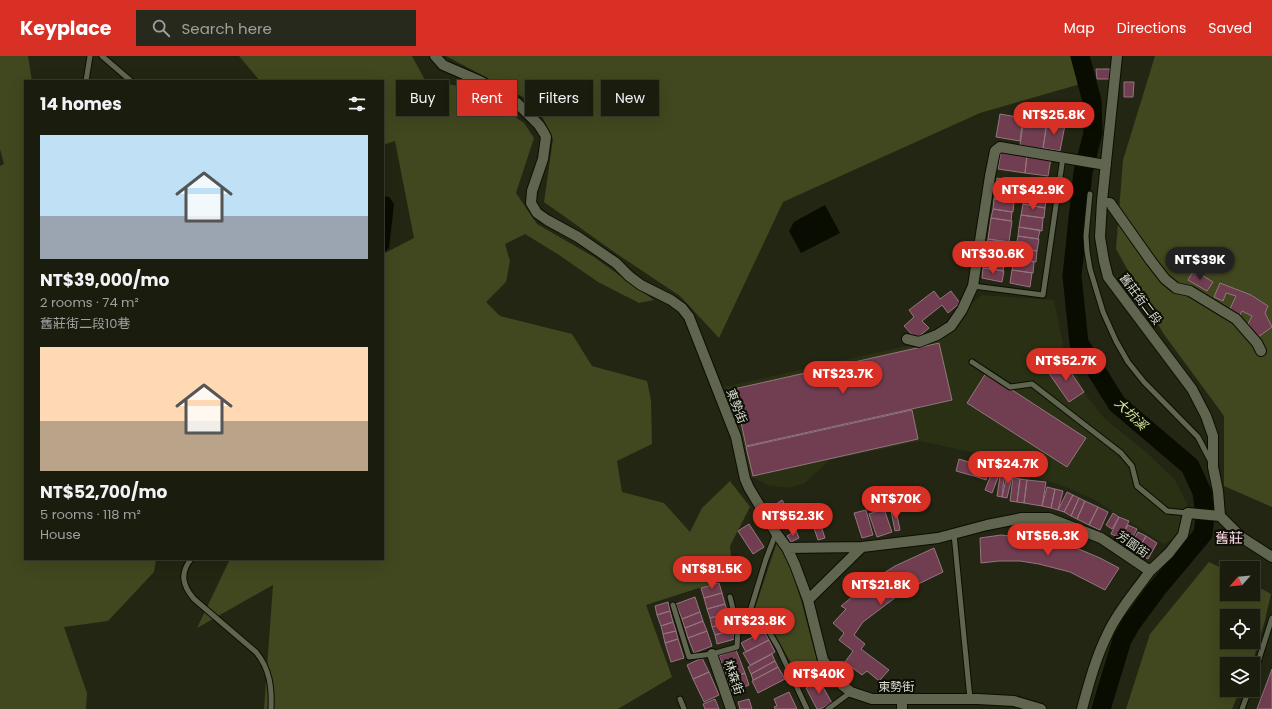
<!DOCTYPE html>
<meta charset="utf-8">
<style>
:root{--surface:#1a1c0e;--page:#27291c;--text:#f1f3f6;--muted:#9fa19e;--line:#383a2e;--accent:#d93025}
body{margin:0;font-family:Poppins,"Noto Sans TC",sans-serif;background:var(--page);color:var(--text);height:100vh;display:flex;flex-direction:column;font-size:15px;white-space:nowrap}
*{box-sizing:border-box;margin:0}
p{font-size:13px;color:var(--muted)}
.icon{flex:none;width:22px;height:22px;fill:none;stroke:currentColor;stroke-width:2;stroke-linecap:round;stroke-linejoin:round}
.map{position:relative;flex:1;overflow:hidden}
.side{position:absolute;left:24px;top:24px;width:360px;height:480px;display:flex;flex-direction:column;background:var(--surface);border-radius:0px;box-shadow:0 4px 16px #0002,0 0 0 1px var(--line)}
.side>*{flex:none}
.top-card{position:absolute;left:396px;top:24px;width:380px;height:36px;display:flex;gap:8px}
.needle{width:26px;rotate:243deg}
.buttons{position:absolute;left:1220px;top:505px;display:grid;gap:8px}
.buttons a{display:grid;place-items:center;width:40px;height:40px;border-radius:0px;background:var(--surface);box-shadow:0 4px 16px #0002,0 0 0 1px var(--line);font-size:20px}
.price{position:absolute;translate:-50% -34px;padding:0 9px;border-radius:14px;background:var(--accent);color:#fff;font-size:13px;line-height:26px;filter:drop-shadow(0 1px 2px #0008)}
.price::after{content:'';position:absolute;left:50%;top:24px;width:12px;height:9px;margin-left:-6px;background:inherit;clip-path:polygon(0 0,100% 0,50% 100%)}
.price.active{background:#222;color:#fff}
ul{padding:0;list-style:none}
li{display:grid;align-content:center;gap:8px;height:212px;padding:0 16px}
li span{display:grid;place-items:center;height:124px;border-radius:0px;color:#555}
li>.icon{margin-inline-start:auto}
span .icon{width:72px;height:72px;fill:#fffc;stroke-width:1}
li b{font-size:17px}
h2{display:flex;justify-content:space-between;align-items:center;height:48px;padding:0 16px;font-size:17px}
.pill{padding:0 14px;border-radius:0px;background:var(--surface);box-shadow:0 4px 16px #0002,0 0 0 1px var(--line);font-size:14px;line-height:36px}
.pill.active{background:var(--accent);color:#fff}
header{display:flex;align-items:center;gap:24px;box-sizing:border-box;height:56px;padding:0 20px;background:var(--accent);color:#fff}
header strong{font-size:19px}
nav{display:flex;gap:22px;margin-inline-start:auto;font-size:14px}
.search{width:280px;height:36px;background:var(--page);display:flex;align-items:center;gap:10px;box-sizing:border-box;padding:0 14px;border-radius:0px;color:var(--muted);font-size:15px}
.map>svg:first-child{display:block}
</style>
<header>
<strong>Keyplace</strong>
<div class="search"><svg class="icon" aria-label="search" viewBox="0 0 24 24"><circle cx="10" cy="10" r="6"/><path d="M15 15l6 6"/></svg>Search here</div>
<nav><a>Map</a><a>Directions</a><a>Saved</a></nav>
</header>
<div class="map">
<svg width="1272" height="653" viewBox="0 0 1272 653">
<rect width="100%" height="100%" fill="#222612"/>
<path fill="#2a3014" d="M982,239L1054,244L1066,304H1070L1086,339L1104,362L1145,395L1175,424L1187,448L1181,478L1164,488L1095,444L1063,430L1032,420L976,397L920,385L830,404L805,427L789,432L767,429L754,422L748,423L724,331L942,282L961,262L971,248Z"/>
<path fill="#41481f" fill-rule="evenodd" d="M0,0H28L32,25H25V503H156L154,516L108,565L64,571L87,637L86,653H0V110L4,108L0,93Z
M239,0H412L425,24L475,33L524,67L534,82L516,137L537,168L594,201L654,244L639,247L598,226L559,199L525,178L505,188L510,205L506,226L486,246L500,260L572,278L592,310L647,325L651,344L652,388L617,405L622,436L664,447L690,476L702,452L730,425L750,451L730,490L733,521L646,549L672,621L618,653H264L273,529L197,572L230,503H383V198L414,182L395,85L383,89V25H260Z
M446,0H1082L1091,25L980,57L783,146L719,282L680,240L617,198L544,146L553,83L536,48Z
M1155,0H1272V451L1224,430V360L1163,277L1116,193L1123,104Z
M777,486L788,503L801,544L817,605L796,616L774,577L758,561L755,552Z
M1209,506L1227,515V538H1253V528L1271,538L1264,568L1252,608H1227V634H1240L1232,653H1126L1150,578ZM1227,560H1253V586H1227Z"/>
<path fill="#090c00" d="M383,140L389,141L394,148L389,192L383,198Z
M825,149L840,177L801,197L789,175L794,166Z"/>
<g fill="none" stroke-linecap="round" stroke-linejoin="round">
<path stroke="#090c00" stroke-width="19" d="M1080,0L1092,45L1093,77L1083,116L1072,220L1079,287L1117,348L1190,410L1202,436L1205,460L1203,478L1156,534L1131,568L1122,584L1101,653"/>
</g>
<path fill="#713e51" stroke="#92777f" d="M1096,13H1110V23H1097Z
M1124,26H1134L1133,41H1124Z
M1000,58L1023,62L1020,85L996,81Z
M1024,62L1047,66L1043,93L1020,89Z
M1047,66L1065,69L1060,95L1043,92Z
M1001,95L1027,99L1025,117L998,113Z
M1027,99L1051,102L1048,120L1025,117Z
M997,122L1019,126L1017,136L996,132Z
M1026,127L1048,131L1045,152L1023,148Z
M996,132L1016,135L1015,146L994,143Z
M994,143L1014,146L1013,156L993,153Z
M1023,148L1045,152L1044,162L1021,159Z
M993,153L1012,156L1011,165L991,162Z
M1021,159L1043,162L1042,175L1019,171Z
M991,162L1012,165L1009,186L988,183Z
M1019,171L1040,174L1038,183L1018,180Z
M1018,180L1039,183L1037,195L1016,191Z
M988,183L1009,186L1006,205L985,202Z
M1016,191L1037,195L1036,206L1014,203Z
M985,202L1005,205L1003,215L983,212Z
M1014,203L1034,206L1033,217L1012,214Z
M983,212L1004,215L1002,226L982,222Z
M1012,214L1032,217L1030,231L1010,227Z
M1194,214L1213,226L1207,235L1188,224Z
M1220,227L1251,239L1268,250L1265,257L1272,271L1258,281L1248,268L1252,260L1242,255L1238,263L1228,257L1236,240L1226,237L1223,245L1214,241Z
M934,235L940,243L951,235L960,247L948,257L942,249L922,265L929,272L916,283L904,270L914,261L909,254Z
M939,287L952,344L746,390L734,333Z
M1063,305L1084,336L1069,346L1048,316Z
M986,317L1086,382L1067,411L967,347Z
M912,354L918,383L753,420L746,391Z
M959,403L978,409L974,420L956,415Z
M978,409L989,412L986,424L974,420Z
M994,411L1001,414L992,437L985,434Z
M1001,414L1005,415L1002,441L997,440Z
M1008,415L1013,417L1007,442L1002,441Z
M1013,421L1020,423L1017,446L1010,445Z
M1020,423L1027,424L1024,447L1017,446Z
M1027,424L1046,426L1042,450L1024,447Z
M1047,431L1055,433L1051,452L1042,450Z
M1055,433L1063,435L1058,454L1051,452Z
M1067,436L1073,439L1064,456L1058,454Z
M1073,439L1079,442L1071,460L1064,456Z
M1079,442L1085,445L1077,463L1071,460Z
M782,444L792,461L780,468L770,452Z
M1085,445L1098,451L1089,469L1077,463Z
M1098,451L1108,456L1100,474L1089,469Z
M884,453L892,476L877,481L869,458Z
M866,454L873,479L862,482L854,457Z
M896,454L900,474L895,475L891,455Z
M1113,457L1119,461L1112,473L1106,469Z
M1119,461L1129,465L1121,482L1111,478Z
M820,467L825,482L818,484L813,469Z
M749,468L764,491L753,498L738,475Z
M1128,469L1137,473L1130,487L1121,482Z
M796,475L799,482L791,486L787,480Z
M1138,476L1146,480L1137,496L1129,492Z
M1001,479L1050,485L1074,491L1100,502L1119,512L1105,534L1070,516L1039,508L1020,505H999L981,507L980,482Z
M1146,480L1157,487L1148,503L1137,496Z
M934,492L943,516L904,535L863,566L854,579L865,588L861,593L889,614L879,625L867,615L862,619L845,606L853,595L839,584L844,577L833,567L846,553L841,550L873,524L895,510Z
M719,527L722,537L704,542L701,532Z
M722,537L725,548L707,553L704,542Z
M695,541L700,556L682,563L676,548Z
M668,546L670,555L657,559L655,550Z
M725,548L728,557L710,562L707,553Z
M670,555L673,566L661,570L657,559Z
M700,556L703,565L685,572L682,563Z
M728,557L730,566L712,571L710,562Z
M703,565L707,575L688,582L685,572Z
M673,566L676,575L663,578L661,570Z
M730,566L732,574L715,579L712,571Z
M732,574L735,583L717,588L715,579Z
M676,575L678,583L665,587L663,578Z
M707,575L712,590L694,597L688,582Z
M764,575L769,584L746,596L741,587Z
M678,583L684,602L671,606L665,587Z
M769,584L775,596L750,609L743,597Z
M736,594L745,617L728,623L719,600Z
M772,598L775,605L751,618L748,611Z
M702,602L709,616L693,623L687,609Z
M775,605L778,611L753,624L751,618Z
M778,611L785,623L758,637L752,625Z
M1272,613V653H1257Z
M709,616L719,639L704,646L693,623Z
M745,617L749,629L732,636L728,623Z
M819,624L832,647L820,653H817L806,632Z
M789,636L797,653H775L774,651L777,650L774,643Z
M715,643L719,653H705L703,648Z
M749,643L752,653H740L738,646Z"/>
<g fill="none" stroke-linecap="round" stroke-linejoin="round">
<defs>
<path id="lane" d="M102,0L131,25
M86,25L90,0
M1090,138L1086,180L1087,195L1090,213L1103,256L1116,285L1128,306L1144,326L1198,381L1211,406
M973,230L1043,239L1063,101
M972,306L1010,331L1032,328L1121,397L1132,410L1137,430L1167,455L1188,457
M776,477L766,503L751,552L753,562L768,574L778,591L807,653
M954,478L970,643
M191,503C180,517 182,529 194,543L256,596C270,613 272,632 271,653
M673,549L689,601L712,598L737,591L738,573L730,541
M1253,622L1272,562
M680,643L684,653
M828,653L851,636
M1242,653L1249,634"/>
<path id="street" d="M435,0L443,9L480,25L510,42L517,47L539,69L544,77L546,81L543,103L532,135L531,147L537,157L547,164L578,181L616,207L629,220L641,229L671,244L682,252L689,261L736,381L745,423L749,432L776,477L787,492L795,509L808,544L823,604L842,629L851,636L872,643H978L1014,645L1041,653
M1117,0L1102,145L1100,181L1104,205L1108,221L1192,333L1206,360L1213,380V411L1218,435L1220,460
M1102,145L1110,147L1151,205L1165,223L1176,232L1190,235L1236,263L1257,287L1261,295
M907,283L919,286L937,279L951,270L962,254L973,230L990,120L995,95L1000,91L1106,109
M1220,460L1241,481L1272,501
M787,492L862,491
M1150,515L1169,497L1183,479L1188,457L1220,460
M808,544L862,491L938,482L987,469L1022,462H1049L1101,482L1150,515C1136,535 1118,555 1108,577C1096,601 1089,627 1082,653
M712,598L731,653
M902,653V643"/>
</defs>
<use href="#lane" stroke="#0c0f00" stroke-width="7"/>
<use href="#street" stroke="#0c0f00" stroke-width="12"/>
<use href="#lane" stroke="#5f654e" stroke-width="5"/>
<use href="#street" stroke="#5f654e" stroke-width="10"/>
</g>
<g text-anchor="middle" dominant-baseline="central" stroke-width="4" stroke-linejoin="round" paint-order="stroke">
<g font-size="12" fill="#daddd0" stroke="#0c0e06">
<text transform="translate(1141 243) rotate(53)">舊莊街二段</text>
<text transform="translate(737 350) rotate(69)">東勢街</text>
<text transform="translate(1133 488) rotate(35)">芳園街</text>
<text transform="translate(734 621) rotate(71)">林森街</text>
<text x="896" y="630">東勢街</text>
</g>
<g font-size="13" font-style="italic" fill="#d9eb9a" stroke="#0c0e06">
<text transform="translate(1131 358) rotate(44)">大坑溪</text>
</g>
<g font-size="14" fill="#f9d7e1" stroke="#0c0e06">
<text x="1229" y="482">舊莊</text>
</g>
</g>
</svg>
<div class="buttons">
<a><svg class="needle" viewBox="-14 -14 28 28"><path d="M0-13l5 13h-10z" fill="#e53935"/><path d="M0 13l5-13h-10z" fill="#9fa19e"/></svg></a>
<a><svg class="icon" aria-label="locate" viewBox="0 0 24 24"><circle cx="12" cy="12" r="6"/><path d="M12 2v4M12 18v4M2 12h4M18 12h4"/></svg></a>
<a><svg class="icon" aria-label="layers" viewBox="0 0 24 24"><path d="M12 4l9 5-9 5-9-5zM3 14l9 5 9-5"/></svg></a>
</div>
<b class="price" style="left:1054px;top:80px">NT$25.8K</b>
<b class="price" style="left:1033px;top:155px">NT$42.9K</b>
<b class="price" style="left:993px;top:219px">NT$30.6K</b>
<b class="price active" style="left:1200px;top:225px">NT$39K</b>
<b class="price" style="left:1066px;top:326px">NT$52.7K</b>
<b class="price" style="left:843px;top:339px">NT$23.7K</b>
<b class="price" style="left:1008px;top:429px">NT$24.7K</b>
<b class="price" style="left:896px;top:464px">NT$70K</b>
<b class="price" style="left:793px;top:481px">NT$52.3K</b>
<b class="price" style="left:1048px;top:501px">NT$56.3K</b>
<b class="price" style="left:712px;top:534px">NT$81.5K</b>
<b class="price" style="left:881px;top:550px">NT$21.8K</b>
<b class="price" style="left:755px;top:586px">NT$23.8K</b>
<b class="price" style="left:819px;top:639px">NT$40K</b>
<div class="top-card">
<a class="pill">Buy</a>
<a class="pill active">Rent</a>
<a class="pill">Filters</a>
<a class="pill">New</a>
</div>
<section class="side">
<h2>14 homes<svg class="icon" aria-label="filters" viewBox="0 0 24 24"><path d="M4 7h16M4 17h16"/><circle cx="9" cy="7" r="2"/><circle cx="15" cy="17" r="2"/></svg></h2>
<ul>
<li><span style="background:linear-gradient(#bfe0f5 65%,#9aa5b1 0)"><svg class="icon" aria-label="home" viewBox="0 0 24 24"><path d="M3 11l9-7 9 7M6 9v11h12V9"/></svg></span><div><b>NT$39,000/mo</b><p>2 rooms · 74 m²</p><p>舊莊街二段10巷</p></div></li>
<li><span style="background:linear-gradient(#ffd9b3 60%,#b9a48a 0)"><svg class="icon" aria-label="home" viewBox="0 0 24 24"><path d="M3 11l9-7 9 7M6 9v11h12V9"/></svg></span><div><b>NT$52,700/mo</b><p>5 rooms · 118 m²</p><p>House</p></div></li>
</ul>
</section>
</div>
